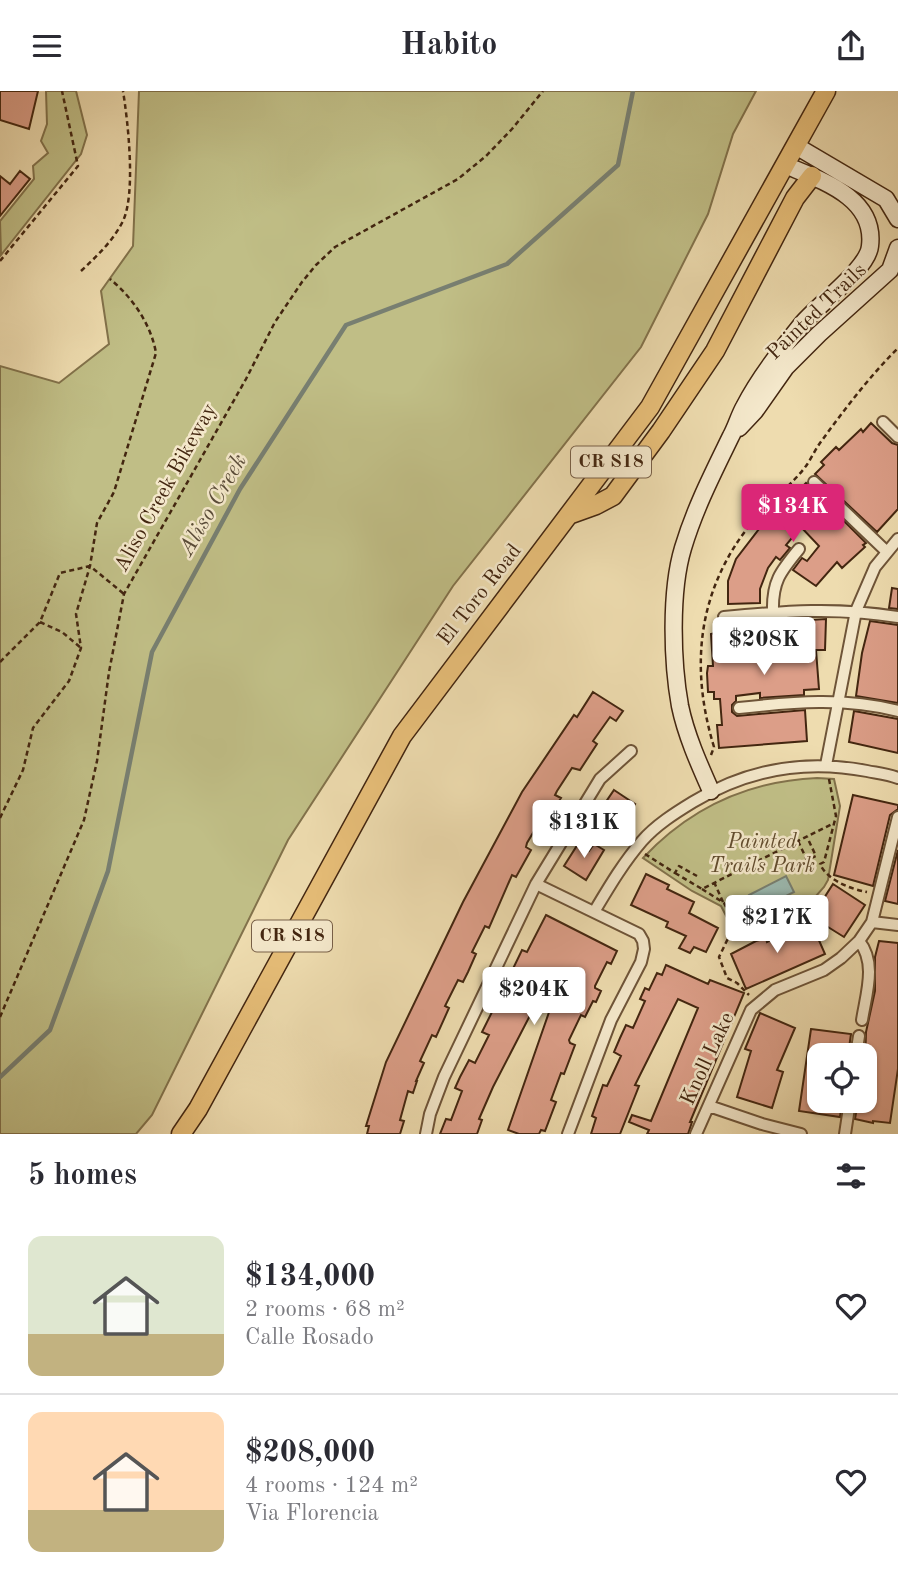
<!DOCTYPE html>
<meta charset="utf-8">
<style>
:root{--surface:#fff;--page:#f7f7f7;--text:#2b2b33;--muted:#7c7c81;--line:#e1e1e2;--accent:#db2777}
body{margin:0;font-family:"Old Standard TT",serif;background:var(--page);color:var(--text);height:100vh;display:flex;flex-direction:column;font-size:26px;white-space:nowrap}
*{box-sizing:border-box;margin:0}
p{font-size:23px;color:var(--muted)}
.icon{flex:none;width:38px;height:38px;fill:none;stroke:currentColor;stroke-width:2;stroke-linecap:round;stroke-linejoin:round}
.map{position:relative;height:1043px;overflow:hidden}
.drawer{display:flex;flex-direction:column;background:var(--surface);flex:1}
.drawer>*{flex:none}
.buttons{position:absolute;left:807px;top:952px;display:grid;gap:14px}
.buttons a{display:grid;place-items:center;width:70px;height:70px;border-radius:14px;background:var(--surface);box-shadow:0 2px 5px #0004;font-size:35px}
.price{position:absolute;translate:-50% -60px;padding:0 16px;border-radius:7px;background:#fff;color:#222;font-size:23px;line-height:46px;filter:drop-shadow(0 2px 4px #0008)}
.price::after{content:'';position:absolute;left:50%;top:42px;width:21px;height:16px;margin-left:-10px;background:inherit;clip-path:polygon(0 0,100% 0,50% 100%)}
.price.selected{background:var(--accent);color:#fff}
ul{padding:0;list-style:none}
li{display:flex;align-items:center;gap:21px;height:175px;padding:0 28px}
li+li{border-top:2px solid var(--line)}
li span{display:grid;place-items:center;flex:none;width:196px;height:140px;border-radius:14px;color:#555}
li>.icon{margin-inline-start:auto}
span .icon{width:84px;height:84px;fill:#fffc;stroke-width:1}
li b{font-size:30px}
h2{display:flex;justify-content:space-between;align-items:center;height:84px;padding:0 28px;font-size:30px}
header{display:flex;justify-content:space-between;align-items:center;height:91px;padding:0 28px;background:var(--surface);font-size:32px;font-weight:700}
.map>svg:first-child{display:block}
</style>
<header><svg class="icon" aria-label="menu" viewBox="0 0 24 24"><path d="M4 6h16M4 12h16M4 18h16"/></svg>Habito<svg class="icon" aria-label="share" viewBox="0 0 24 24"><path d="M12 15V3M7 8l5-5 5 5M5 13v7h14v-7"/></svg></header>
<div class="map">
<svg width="898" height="1043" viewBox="0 0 898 1043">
<rect width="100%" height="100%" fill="#eedcaf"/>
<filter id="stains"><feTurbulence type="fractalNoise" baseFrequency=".00286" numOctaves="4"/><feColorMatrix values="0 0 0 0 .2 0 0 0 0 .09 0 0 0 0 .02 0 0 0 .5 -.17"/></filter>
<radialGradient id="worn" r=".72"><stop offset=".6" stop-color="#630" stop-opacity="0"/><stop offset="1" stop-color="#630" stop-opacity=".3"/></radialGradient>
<path fill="#c0be86" stroke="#82724b" stroke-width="2" d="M46,0H76L87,44L81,63L1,164L0,130L34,88L33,75L48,62L41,50L47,33Z
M139,0H756L733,43L708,123L641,256L453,495L288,749L152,1024L136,1043H0V275L59,292L109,253L101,200L133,155Z
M817,687L834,688L840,715L828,789L824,796L809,813L738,848L721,815L692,800L643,767C690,717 749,690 817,687Z"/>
<path fill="#9bbab1" stroke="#787f71" stroke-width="2" d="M786,785L794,801L756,820L749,804Z"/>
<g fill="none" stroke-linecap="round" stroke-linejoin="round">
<path stroke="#787f71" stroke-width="4.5" d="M0,986L50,939L108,780L152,561L240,398L346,234L507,173L618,74L633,0"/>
</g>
<path fill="#dc9e88" stroke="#432610" stroke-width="2" d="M0,0H38L29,38L0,29Z
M20,80L30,88L0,125V85L10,93Z
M871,332L892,352L898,354V418L877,441L815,383L824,374L821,371L836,356L839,359L861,338L863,341Z
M806,392L866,452L863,454L865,456L842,477L837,471L816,495L793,479L802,467L807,470L819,455L801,436L786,454L790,457L780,469L776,466L768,477L760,498V512L728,513V490L736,468L762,434L761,433L782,409L794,397L798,400Z
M892,497L898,498V518L889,517Z
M826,528L825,559H816L819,598L804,599V604L760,607V602L736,605V610L732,614V621L737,625L805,619L807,650L719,657L717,634H722L720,608H714V601H708L707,582L708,575H713L711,543L715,542L714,532L729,534Z
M870,530L898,534V612L856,605L862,562Z
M593,601L623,620L616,630L610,626L593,650L597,653L580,679L572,677L557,700L555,704L561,707L555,716L544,732L540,730L527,752L526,756L531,759L516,786L512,784L489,837L485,835L472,861L476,863L468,881L463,891L458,889L445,915L449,917L436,946L432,944L420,970L424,972L416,990H417L413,1002L408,1000L400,1029L404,1030L400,1043H367L369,1035H366L386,971L463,811L522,701L574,624L577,626Z
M854,620L898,628V662L849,651Z
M614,699L635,713L615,742L605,736L609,730L608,727L599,721Z
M853,704L898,714V718L890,724L873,795L834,784Z
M578,753L589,760L594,753L604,759L586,789L564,775Z
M898,759V813L885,810Z
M646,783L669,794L667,798L694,811L689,822L718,837L706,861L694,856L690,862L679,857L686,845L666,836L668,831L631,814Z
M833,793L865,814L844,846L812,826Z
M546,824L617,860L611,873L607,871L595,895V897L601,900L596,911L593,910L585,926L581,924L569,949L570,952L575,954L564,983L561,982L551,1009L556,1011L545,1040L541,1039L539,1043H519L508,1039L563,881L554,878L493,996L479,1028L482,1029L477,1043H440L446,1028L451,1029L462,1000L455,997L460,986L469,969L475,972L489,944L482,941L496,913L500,915L514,888L509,886L522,859L527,861Z
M810,829L825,863L746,898L731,863L756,850L766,847L767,851L799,835L803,841Z
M879,850L898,852V978L890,1032L873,1030V1032L855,1028L858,1010H864L866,941L875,900V866Z
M666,874L708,893L710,889L744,902L690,1031H692L688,1043H647L649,1039L629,1031L632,1024L651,1030L698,917L678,908L635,994L639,995L620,1043H591L596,1027L592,1025L603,994L607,995L621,965L614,961L620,947L626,934L633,937L645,910L640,908L645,897L649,899L657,882L662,884Z
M760,922L795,937L777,979L783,981L772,1017L737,1006L751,960L745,958Z
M811,938L851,943L848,964H819V1010H842L840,1026L799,1020Z"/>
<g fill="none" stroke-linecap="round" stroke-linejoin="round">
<defs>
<path id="street" d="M883,331L898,346
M814,391L887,461
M773,521C772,491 780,481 799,458
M724,526C787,520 836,516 898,526
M739,617C793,611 845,606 898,620
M826,674L856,520L875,476L898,448
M536,793L639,843L643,850L644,858L641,871L611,929L568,1043
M594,821C609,796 623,772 642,750C656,734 675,722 693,711C746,679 805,668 867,680C877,682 888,683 898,687
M872,831L898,726
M859,850C877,872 866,903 862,929
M856,964L859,945
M709,1015L762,1033L801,1043
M426,1043L430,1023L444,986L536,793L600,688L631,660
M696,1043L751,919L775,899L824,879L841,867L859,850L872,831L898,834
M845,1043L850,1010"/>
<path id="secondary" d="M796,55L886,108L898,128
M739,337L755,320L786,276L819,243L890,179L898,157
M711,700C699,673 686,644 680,615C672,571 670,500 683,457C695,417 713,382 731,345C736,336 739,325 744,316C759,287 781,259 801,234C817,214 868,178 870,155C876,106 820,89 785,74"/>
<path id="primary" d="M571,423L596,414L613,405L661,340L715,260L795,107L812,85
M181,1043L198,1018L402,645L650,316L826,0"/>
</defs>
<use href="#street" stroke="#6e5438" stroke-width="14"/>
<use href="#secondary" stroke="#432610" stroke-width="19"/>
<use href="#primary" stroke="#432610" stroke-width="21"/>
<path stroke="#432610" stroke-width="2.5" stroke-dasharray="5 3.5" stroke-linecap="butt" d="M0,170L78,75L62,0
M81,180C97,165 113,150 123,130C136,102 128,31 123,0
M40,531L62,541L81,557
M0,571L40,531L60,482L90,475L124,503
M711,664L714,656C689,574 698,496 754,429C770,410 791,395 806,375C811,368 815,359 820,352C844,319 869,286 898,257
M829,688L836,725L824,771L820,773C827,789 850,798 867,801
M0,727L23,679L33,637L69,590L81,557L76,523L90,475L97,432L114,401L156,262C151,233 132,206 110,188
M798,750L807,769L816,765L807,746
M645,763L675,782L679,775L697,785
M675,782L702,798L834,732
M714,791L723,811
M702,798L724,812L737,836L748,833
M735,833L719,866L727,887L737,892L749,904
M0,926L84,729L97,670L109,581L124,503L246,288L275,231L302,191L316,174L335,156L458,88L486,65L512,38L543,0"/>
<use href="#street" stroke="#f4e8cb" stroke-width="10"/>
<use href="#secondary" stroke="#f4e8cb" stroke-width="16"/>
<use href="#primary" stroke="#e7be78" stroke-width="18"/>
</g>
<g text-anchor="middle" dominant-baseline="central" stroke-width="5" stroke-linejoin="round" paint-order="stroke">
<g fill="#f4e8cb" stroke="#786048" stroke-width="2">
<rect x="571" y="355.5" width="80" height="31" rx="5"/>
<rect x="252" y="829.5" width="80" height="31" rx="5"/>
</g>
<g font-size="19" font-weight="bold" fill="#432610">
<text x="611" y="371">CR S18</text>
<text x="292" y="845">CR S18</text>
</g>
<g font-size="21" fill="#432610" stroke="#f4e8cb">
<text transform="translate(817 221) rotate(-44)">Painted Trails</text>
<text transform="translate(166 397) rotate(-61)">Aliso Creek Bikeway</text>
<text transform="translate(480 504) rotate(-52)">El Toro Road</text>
<text transform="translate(708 968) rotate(-65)">Knoll Lake</text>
</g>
<g font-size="21" font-style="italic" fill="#624c2e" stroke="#f4e8cb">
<text x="762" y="751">Painted<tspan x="762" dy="24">Trails Park</tspan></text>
</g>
<g font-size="23" font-style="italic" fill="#594b38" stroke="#f4e8cb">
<text transform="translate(213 414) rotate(-60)">Aliso Creek</text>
</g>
</g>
<rect width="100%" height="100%" filter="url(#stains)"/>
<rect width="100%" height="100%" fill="url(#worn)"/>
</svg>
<div class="buttons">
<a><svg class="icon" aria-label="locate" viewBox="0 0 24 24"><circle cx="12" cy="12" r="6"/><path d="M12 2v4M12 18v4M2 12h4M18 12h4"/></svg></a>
</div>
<b class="price selected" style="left:793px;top:453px">$134K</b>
<b class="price" style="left:764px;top:586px">$208K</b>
<b class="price" style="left:584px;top:769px">$131K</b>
<b class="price" style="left:777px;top:864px">$217K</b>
<b class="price" style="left:534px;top:936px">$204K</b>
</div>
<section class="drawer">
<h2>5 homes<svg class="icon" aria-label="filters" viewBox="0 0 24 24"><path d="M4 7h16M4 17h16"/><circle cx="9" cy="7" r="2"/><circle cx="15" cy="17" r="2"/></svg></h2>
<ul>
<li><span style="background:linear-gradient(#dfe7d0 70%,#c2b280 0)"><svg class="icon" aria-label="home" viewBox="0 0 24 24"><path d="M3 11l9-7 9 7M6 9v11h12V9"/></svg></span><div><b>$134,000</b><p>2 rooms · 68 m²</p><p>Calle Rosado</p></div><svg class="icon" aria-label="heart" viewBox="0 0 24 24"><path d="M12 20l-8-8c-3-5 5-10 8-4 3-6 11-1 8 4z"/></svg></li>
<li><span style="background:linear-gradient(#ffd9b3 70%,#c2b280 0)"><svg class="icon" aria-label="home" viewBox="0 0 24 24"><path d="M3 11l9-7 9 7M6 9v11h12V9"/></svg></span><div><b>$208,000</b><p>4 rooms · 124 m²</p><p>Via Florencia</p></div><svg class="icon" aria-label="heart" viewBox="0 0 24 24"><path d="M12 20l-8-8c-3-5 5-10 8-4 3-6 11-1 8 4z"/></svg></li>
</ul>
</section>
